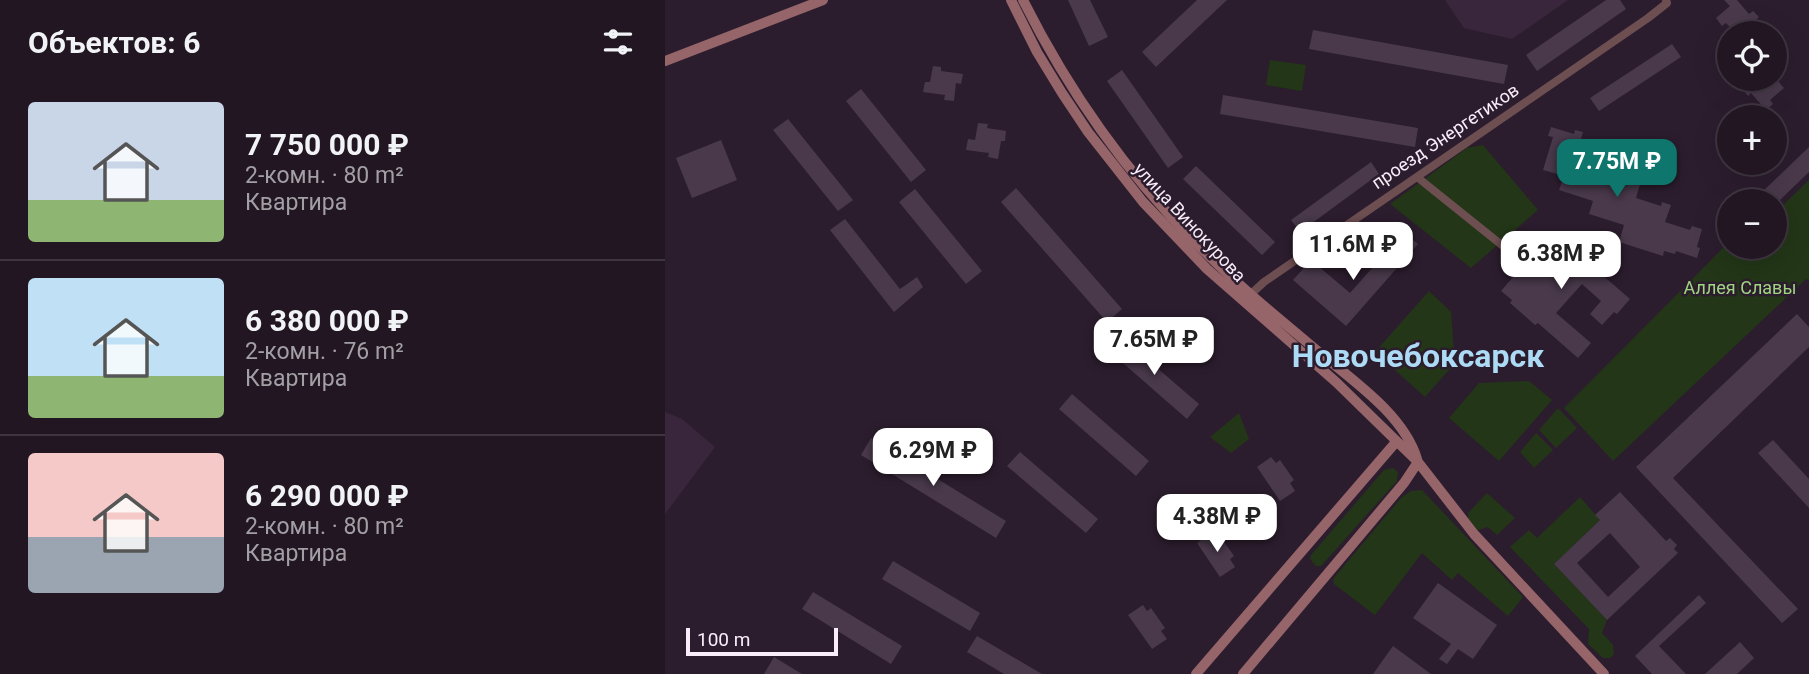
<!DOCTYPE html>
<html lang="ru">
<meta charset="utf-8">
<style>
:root{--surface:#211622;--page:#2d232f;--text:#f1f3f6;--muted:#a29fa5;--line:#3e3540;--accent:#0f766e}
body{margin:0;font-family:Roboto,sans-serif;background:var(--page);color:var(--text);height:100vh;display:flex;flex-direction:column;font-size:26px;white-space:nowrap}
*{box-sizing:border-box;margin:0}
p{font-size:23px;color:var(--muted)}
.icon{flex:none;width:38px;height:38px;fill:none;stroke:currentColor;stroke-width:2;stroke-linecap:round;stroke-linejoin:round}
.map{position:relative;flex:1;overflow:hidden}
.details{display:flex;flex-direction:column;background:var(--surface);width:665px}
.details>*{flex:none}
.buttons{position:absolute;left:1052px;top:21px;display:grid;gap:14px}
.buttons a{display:grid;place-items:center;width:70px;height:70px;border-radius:50%;background:var(--surface);box-shadow:0 7px 28px #0002,0 0 0 2px var(--line);font-size:35px}
.scale{position:absolute;left:21px;bottom:18px;width:152px;box-sizing:border-box;padding-left:7px;border:4px solid #f8edf9;border-top:0;font-size:19px;line-height:24px;white-space:nowrap;color:#f8edf9;-webkit-text-stroke:5px #2c1d2e;paint-order:stroke}
.price{position:absolute;translate:-50% -60px;padding:0 16px;border-radius:14px;background:#fff;color:#222;font-size:23px;line-height:46px;filter:drop-shadow(0 2px 4px #0008)}
.price::after{content:'';position:absolute;left:50%;top:42px;width:21px;height:16px;margin-left:-10px;background:inherit;clip-path:polygon(0 0,100% 0,50% 100%)}
.price.selected{background:var(--accent);color:#fff}
ul{padding:0;list-style:none}
li{display:flex;align-items:center;gap:21px;height:175px;padding:0 28px}
li+li{border-top:2px solid var(--line)}
li span{display:grid;place-items:center;flex:none;width:196px;height:140px;border-radius:7px;color:#555}
li>.icon{margin-inline-start:auto}
span .icon{width:84px;height:84px;fill:#fffc;stroke-width:1}
li b{font-size:30px}
h2{display:flex;justify-content:space-between;align-items:center;height:84px;padding:0 28px;font-size:30px}
main{display:flex;flex:1;min-height:0}
.map>svg:first-child{display:block}
</style>
<main>
<section class="details">
<h2>Объектов: 6<svg class="icon" aria-label="filters" viewBox="0 0 24 24"><path d="M4 7h16M4 17h16"/><circle cx="9" cy="7" r="2"/><circle cx="15" cy="17" r="2"/></svg></h2>
<ul>
<li><span style="background:linear-gradient(#c9d6e8 70%,#8fb573 0)"><svg class="icon" aria-label="home" viewBox="0 0 24 24"><path d="M3 11l9-7 9 7M6 9v11h12V9"/></svg></span><div><b>7 750 000 ₽</b><p>2-комн. · 80 m²</p><p>Квартира</p></div></li>
<li><span style="background:linear-gradient(#bfe0f5 70%,#8fb573 0)"><svg class="icon" aria-label="home" viewBox="0 0 24 24"><path d="M3 11l9-7 9 7M6 9v11h12V9"/></svg></span><div><b>6 380 000 ₽</b><p>2-комн. · 76 m²</p><p>Квартира</p></div></li>
<li><span style="background:linear-gradient(#f6c9c9 60%,#9aa5b1 0)"><svg class="icon" aria-label="home" viewBox="0 0 24 24"><path d="M3 11l9-7 9 7M6 9v11h12V9"/></svg></span><div><b>6 290 000 ₽</b><p>2-комн. · 80 m²</p><p>Квартира</p></div></li>
</ul>
</section>
<div class="map">
<svg width="1144" height="674" viewBox="0 0 1144 674">
<rect width="100%" height="100%" fill="#2c1d2e"/>
<path fill="#39263c" d="M780,0H903L847,39L799,28Z
M0,412L17,419L50,447L0,514Z"/>
<path fill="#233617" d="M605,60L641,65L637,91L601,85Z
M818,145L873,210L806,268L725,204L802,148Z
M1144,180V281L1141,279L948,461L899,408L1064,242V247H1110V213Z
M764,291L786,312L790,363L760,397L710,352Z
M864,381L887,400L834,461L784,418L814,383Z
M893,408L912,428L891,448L874,430Z
M574,413L584,439L566,453L545,437Z
M871,433L888,450L869,468L855,452Z
M728,468L733,472L732,481L656,566H651L645,559L646,555L719,470Z
M757,490L858,597L843,616L793,573L787,580L757,553L710,615L669,584L668,579L736,498L746,491Z
M822,493L850,518L832,535L823,527L810,531L804,524L803,513Z
M915,497L935,520L889,564L942,620L937,633L948,645L949,654L945,658H938L923,644L924,629L845,547L864,530L872,538Z"/>
<path fill="#49394b" fill-rule="evenodd" d="M403,0H425L443,37L424,46Z
M532,0H562L491,67L477,52Z
M941,0H955L961,9L872,71L861,55Z
M1059,0H1072L1084,14L1088,11L1094,17L1080,29L1083,33H1070L1061,23L1057,26L1051,18L1065,6Z
M648,30L843,65L839,84L644,49Z
M1007,44L1016,57L934,111L925,98Z
M268,66L276,67V71L298,74L296,84L291,83L289,101L279,100L280,95L258,92L260,82H265Z
M457,70L518,157L503,168L442,81Z
M1088,79H1105L1110,84L1113,81L1119,88L1105,100L1108,104L1101,110L1086,93L1083,96L1077,89Z
M196,89L261,170L246,182L181,101Z
M558,95L753,128L750,147L555,114Z
M123,119L188,200L173,211L108,130Z
M313,123L323,124L322,128L341,131L340,141H336L333,159L323,157L324,153L301,150L303,139L310,140Z
M886,127L909,134L910,130L918,132L913,150L937,158L939,154L947,156L941,174L967,182L968,178L976,181L971,198L996,206L997,202L1006,205L1000,222L1025,230L1027,226L1037,229L1032,247L1035,248L1032,258L1011,251L1010,254L999,251L998,256L954,242L959,225L924,214L928,201L894,190L899,176L878,170L888,137L883,136Z
M56,140L72,180L27,198L11,158Z
M1144,147V172L1114,201H1098L1093,196Z
M706,162L714,174L635,232L626,220Z
M531,166L610,242L597,255L518,179Z
M351,188L457,309L442,322L336,202Z
M250,189L317,271L301,284L234,202Z
M180,219L235,289L252,277L258,287L229,312L165,230Z
M739,232L753,244L681,326L628,280L646,260L685,293Z
M887,232L898,242L901,239L923,258L920,260L965,299L952,314L949,312L937,325L925,314L936,301L917,284L891,313L926,343L913,358L873,323L870,325L845,303L847,300L836,291L849,276L850,277Z
M1132,314L1144,327V347L1008,478L1133,609L1117,623L971,467Z
M455,336L534,404L522,419L443,350Z
M407,394L484,461L471,476L394,409Z
M206,438L341,521L331,538L196,455Z
M1108,440L1144,479V508L1093,453Z
M355,452L433,519L421,533L342,466Z
M606,457L611,463L615,460L629,480L625,483L630,491L615,501L592,467Z
M955,492L1001,541L1005,538L1012,545L1009,549L1013,553L942,620L889,564L935,520L930,515ZM945,533L975,567L943,597L912,563Z
M546,533L551,539L555,536L569,556L565,559L570,567L555,577L532,543Z
M228,561L315,613L305,631L217,579Z
M773,583L832,625L808,659L793,649L782,664L774,659L786,644L748,618Z
M148,592L237,646L226,664L137,609Z
M1034,595L1041,603L994,646L1021,674H987L970,656Z
M478,605L482,611L486,608L500,628L496,631L502,639L487,649L463,615Z
M312,636L377,674H339L302,652Z
M1075,642L1089,658L1072,674H1040Z
M728,646L766,674H708Z
M109,657L137,674H99Z"/>
<g fill="none" stroke-linecap="round" stroke-linejoin="round">
<path stroke="#6d4e51" stroke-width="8" d="M752,177L853,258
M586,294L599,282L983,18L1002,3L1001,0"/>
<path stroke="#96656a" stroke-width="10" d="M346,0L372,52L397,93L423,132L478,202L542,269L671,382L753,462L809,534L939,674
M358,0C403,90 459,170 530,242C567,280 608,314 649,348C685,379 738,413 752,459
M0,61L158,0
M531,674L731,442
M578,674L739,483L753,462"/>
</g>
<g text-anchor="middle" dominant-baseline="central" stroke-width="5" stroke-linejoin="round" paint-order="stroke">
<g font-size="18" fill="#f8edf9" stroke="#2c1d2e">
<text transform="translate(780 136) rotate(-34)">проезд Энергетиков</text>
<text transform="translate(525 222) rotate(47)">улица Винокурова</text>
</g>
<g font-size="18" fill="#a0d582" stroke="#2c1d2e">
<text x="1075" y="287">Аллея Славы</text>
</g>
<g font-size="32" font-weight="bold" fill="#addaf5" stroke="#2c1d2e">
<text x="753" y="356">Новочебоксарск</text>
</g>
</g>
</svg>
<div class="buttons">
<a><svg class="icon" aria-label="locate" viewBox="0 0 24 24"><circle cx="12" cy="12" r="6"/><path d="M12 2v4M12 18v4M2 12h4M18 12h4"/></svg></a>
<a>+</a>
<a>−</a>
</div>
<div class="scale">100 m</div>
<b class="price selected" style="left:952px;top:199px">7.75M ₽</b>
<b class="price" style="left:688px;top:282px">11.6M ₽</b>
<b class="price" style="left:896px;top:291px">6.38M ₽</b>
<b class="price" style="left:489px;top:377px">7.65M ₽</b>
<b class="price" style="left:268px;top:488px">6.29M ₽</b>
<b class="price" style="left:552px;top:554px">4.38M ₽</b>
</div>
</main>
